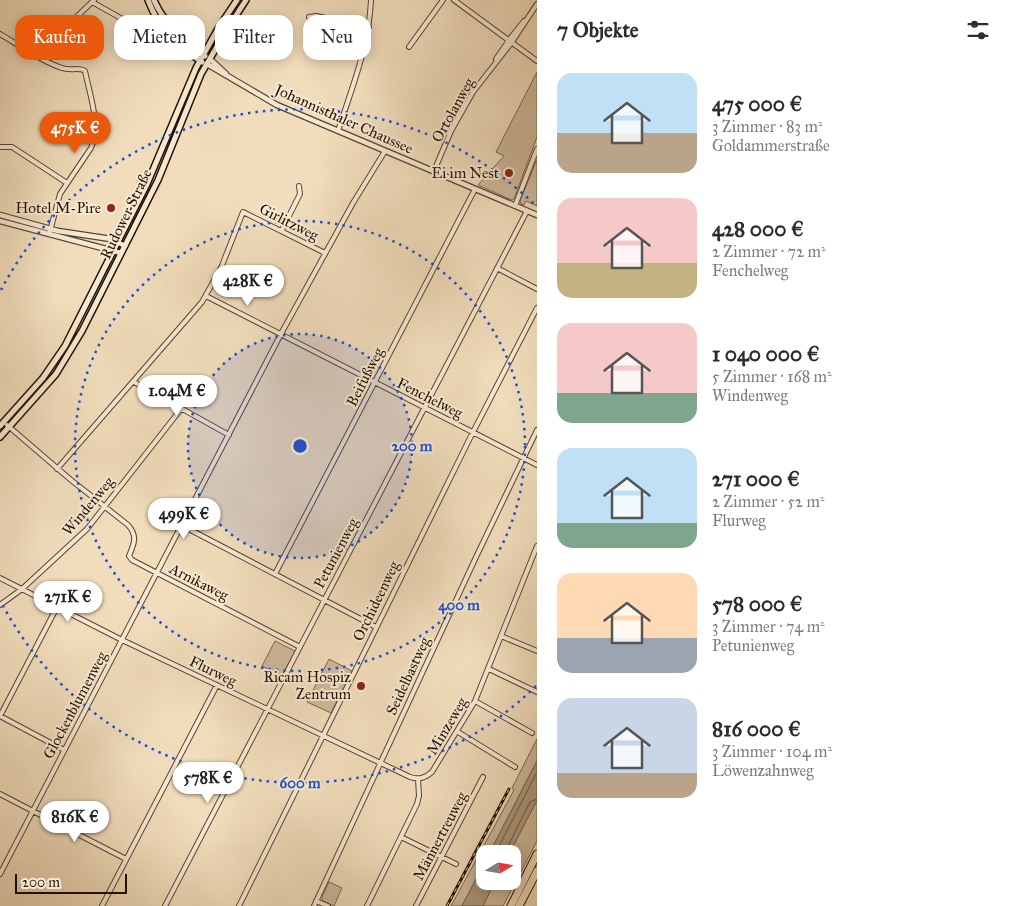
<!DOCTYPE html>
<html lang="de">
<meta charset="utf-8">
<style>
:root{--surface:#fff;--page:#f7f7f7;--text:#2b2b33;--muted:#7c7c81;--accent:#ea580c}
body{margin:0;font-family:"IM FELL Great Primer",serif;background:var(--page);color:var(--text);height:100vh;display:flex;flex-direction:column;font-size:19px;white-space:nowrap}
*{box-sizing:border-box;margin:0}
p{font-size:16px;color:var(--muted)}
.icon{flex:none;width:28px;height:28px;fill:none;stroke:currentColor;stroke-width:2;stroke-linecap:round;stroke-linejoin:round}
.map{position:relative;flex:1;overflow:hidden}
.panel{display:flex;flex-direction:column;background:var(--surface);width:475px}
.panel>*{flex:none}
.hud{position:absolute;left:15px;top:15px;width:446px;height:45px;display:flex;gap:10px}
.needle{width:32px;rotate:79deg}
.fabs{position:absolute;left:476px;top:845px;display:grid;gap:10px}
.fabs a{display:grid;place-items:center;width:45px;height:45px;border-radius:10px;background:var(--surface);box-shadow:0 2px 12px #0003;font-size:25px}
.scale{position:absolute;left:15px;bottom:12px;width:112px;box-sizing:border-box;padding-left:5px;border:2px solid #261100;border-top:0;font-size:14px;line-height:18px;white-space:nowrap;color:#261100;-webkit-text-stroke:4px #f6e9d3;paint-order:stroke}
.price{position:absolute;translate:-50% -42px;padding:0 11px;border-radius:18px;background:#fff;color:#222;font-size:16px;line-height:32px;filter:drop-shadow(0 1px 2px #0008)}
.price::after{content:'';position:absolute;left:50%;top:30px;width:15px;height:11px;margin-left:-8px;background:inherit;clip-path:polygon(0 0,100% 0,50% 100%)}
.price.current{background:var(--accent);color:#fff}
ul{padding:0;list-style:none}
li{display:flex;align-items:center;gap:15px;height:125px;padding:0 20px}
li span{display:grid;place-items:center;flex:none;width:140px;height:100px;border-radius:15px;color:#555}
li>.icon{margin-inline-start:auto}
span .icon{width:60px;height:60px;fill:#fffc;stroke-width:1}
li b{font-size:21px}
h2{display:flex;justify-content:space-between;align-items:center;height:60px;padding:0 20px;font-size:21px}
.pill{padding:0 18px;border-radius:15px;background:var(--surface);box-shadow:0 2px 12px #0003;font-size:18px;line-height:45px}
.pill.current{background:var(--accent);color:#fff}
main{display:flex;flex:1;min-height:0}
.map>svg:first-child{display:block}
</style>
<main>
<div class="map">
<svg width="537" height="906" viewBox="0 0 537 906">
<rect width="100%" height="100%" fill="#f1ddbc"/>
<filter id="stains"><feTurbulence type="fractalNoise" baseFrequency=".004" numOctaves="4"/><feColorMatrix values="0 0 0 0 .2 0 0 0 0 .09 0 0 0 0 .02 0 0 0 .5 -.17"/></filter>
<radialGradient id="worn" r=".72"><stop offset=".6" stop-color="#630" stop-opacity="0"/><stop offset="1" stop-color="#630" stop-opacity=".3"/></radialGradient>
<path fill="#ceba9c" stroke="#7a664e" d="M537,72V137L514,199L512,200L478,185L504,156L496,152Z
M537,159V206L526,201L524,205L521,204L520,201Z
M65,351L67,352L46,382L9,422L10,419L44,380Z
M275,641L295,651L282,676L262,666Z
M329,659L352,671L331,713L307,702Z
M537,739V761L489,854H485V862L462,906H451L514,790L512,788Z
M537,800V841L503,906H483L495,881H512V854H509Z
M329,882L342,888L334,906L323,901L322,897Z"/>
<path fill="#ac987c" stroke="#76624a" d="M537,761V800L509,854H489Z
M485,862V881H495L483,906H462Z"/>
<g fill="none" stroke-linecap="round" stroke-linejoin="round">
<path stroke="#69543e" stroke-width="1" d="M495,854L537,772
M505,854L506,850L530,802L537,799"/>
<defs>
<path id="minor" d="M454,0L537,61
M92,2L144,31L152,33
M309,17L316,16L369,27
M0,34C19,45 42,62 62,68C70,71 80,67 85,71C90,96 101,124 91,148L60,194L50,231
M409,47L443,0
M42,58L60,33L94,0
M496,59L512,36L524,21
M338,131C352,88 369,46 371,0
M0,147H12L67,183
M434,171L451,131L473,92L512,42L537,4
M515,206L537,149
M282,230L300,194L299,186
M497,268L537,289
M206,296L537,465
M134,382L229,435
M7,425L71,480L128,525C138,536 134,544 129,556L132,560L300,647
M57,469L202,302L221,268L243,212L325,253
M181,525L376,627
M275,574L475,189
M0,578L120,639L410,777C419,780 425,778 432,772L475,701L537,546
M0,605L22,589L87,529L181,409
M57,607L0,716L64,750
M501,636L537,651
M489,669L537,692
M475,701L532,733
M458,732L515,767
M0,794L126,859
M401,837L456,864
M0,874L282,332L353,203L385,151
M316,901L328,906
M102,906L217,685
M165,906L527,211
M239,906L471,436L537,308
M314,906L477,555L537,430
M367,906L417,804L419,796L418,779
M416,906L483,777"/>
<path id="tertiary" d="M210,59L226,74
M207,64L277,105L537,215
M0,215L58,231L111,239L125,246
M0,221L121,253"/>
<path id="secondary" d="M148,0C160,31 174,44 202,62
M154,0C165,26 184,39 205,56
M0,426L43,378L65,346L147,184L196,68L219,27L237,0
M0,437L56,374L82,331L158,180L201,74L226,31L246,0"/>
<path id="motorway" d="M511,906L537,854
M519,906L537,871"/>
</defs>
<use href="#minor" stroke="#59442f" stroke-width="6"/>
<use href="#tertiary" stroke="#59442f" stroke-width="7"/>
<use href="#secondary" stroke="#261100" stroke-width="8"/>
<use href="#motorway" stroke="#261100" stroke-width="9"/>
<use href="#minor" stroke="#f6e9d3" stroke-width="4"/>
<use href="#tertiary" stroke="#f6e9d3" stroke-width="4.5"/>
<use href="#secondary" stroke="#f6e9d3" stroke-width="5"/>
<use href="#motorway" stroke="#f1ddbc" stroke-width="7"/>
<defs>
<path id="rail" d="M447,906L509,789"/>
</defs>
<use href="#rail" stroke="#261100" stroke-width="3"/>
<use href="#rail" stroke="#f6e9d3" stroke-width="1" stroke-dasharray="4" stroke-linecap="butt"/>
</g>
<circle cx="300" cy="446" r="112" fill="#1d4ed8" fill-opacity=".12"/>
<g fill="none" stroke="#1d4ed8" stroke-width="2.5" stroke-dasharray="2.5 5">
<circle cx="300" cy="446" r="112"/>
<circle cx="300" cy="446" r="225"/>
<path d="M536 686A337 337 0 0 1 1 602M1 290A337 337 0 0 1 536 206"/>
</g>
<g fill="#8f2418" stroke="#f6e9d3" stroke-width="2">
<circle cx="509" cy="173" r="5"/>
<circle cx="111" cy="208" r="5"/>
<circle cx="361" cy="686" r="5"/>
</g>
<g text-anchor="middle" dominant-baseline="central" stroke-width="4" stroke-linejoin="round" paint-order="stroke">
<g font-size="15" fill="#261100" stroke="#f6e9d3">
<text transform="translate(453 110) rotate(-61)">Ortolanweg</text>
<text transform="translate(344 119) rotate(24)">Johannisthaler Chaussee</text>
<text transform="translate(126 214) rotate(-64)">Rudower Straße</text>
<text transform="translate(289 222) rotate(27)">Girlitzweg</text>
<text transform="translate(365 377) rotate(-63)">Beifußweg</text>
<text transform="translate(430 398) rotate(27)">Fenchelweg</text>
<text transform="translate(88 506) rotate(-50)">Windenweg</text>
<text transform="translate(336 553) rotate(-62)">Petunienweg</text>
<text transform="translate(199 582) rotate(27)">Arnikaweg</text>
<text transform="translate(376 601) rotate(-64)">Orchideenweg</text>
<text transform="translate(213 671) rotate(26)">Flurweg</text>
<text transform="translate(408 676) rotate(-65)">Seidelbastweg</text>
<text transform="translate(75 705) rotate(-62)">Glockenblumenweg</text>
<text transform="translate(447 726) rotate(-59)">Minzeweg</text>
<text transform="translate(440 836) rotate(-62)">Männertreuweg</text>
</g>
<g font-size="15" fill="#261100" stroke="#f6e9d3" text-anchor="end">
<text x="499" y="173">Ei im Nest</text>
<text x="101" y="208">Hotel M-Pire</text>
<text x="351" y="677">Ricam Hospiz<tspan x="351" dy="17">Zentrum</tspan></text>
</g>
</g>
<circle cx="300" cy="446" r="8" fill="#1d4ed8" stroke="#f6e9d3" stroke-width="2.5"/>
<g font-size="15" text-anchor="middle" font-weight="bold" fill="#1d4ed8" stroke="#f6e9d3" stroke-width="4" stroke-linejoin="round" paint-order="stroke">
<text x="412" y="451">200 m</text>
<text x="459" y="610">400 m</text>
<text x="300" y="788">600 m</text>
</g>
<rect width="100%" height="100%" filter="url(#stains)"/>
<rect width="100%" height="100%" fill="url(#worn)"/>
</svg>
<div class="fabs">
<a><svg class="needle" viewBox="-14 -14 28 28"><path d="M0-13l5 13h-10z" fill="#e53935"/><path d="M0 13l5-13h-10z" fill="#7c7c81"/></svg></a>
</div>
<div class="scale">200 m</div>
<b class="price current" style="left:75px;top:154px">475K €</b>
<b class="price" style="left:248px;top:307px">428K €</b>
<b class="price" style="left:177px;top:417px">1.04M €</b>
<b class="price" style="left:184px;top:540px">499K €</b>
<b class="price" style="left:68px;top:623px">271K €</b>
<b class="price" style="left:208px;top:804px">578K €</b>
<b class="price" style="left:75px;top:843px">816K €</b>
<div class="hud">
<a class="pill current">Kaufen</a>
<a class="pill">Mieten</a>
<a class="pill">Filter</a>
<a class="pill">Neu</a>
</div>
</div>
<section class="panel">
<h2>7 Objekte<svg class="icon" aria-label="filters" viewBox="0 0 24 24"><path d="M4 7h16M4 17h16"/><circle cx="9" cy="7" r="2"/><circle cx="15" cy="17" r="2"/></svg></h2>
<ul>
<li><span style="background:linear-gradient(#bfe0f5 60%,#b9a48a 0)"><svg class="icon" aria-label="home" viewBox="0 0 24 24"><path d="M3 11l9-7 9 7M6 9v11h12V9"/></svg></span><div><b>475 000 €</b><p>3 Zimmer · 83 m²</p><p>Goldammerstraße</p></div></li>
<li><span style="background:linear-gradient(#f6c9c9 65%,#c2b280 0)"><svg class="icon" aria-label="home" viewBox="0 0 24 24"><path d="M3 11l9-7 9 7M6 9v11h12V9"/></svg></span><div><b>428 000 €</b><p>2 Zimmer · 72 m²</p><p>Fenchelweg</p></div></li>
<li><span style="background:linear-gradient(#f6c9c9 70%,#7fa58c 0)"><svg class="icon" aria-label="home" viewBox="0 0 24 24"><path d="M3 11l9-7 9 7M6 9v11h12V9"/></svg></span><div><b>1 040 000 €</b><p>5 Zimmer · 168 m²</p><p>Windenweg</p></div></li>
<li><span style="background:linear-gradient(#bfe0f5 75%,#7fa58c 0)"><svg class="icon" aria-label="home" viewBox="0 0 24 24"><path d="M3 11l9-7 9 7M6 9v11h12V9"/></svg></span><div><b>271 000 €</b><p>2 Zimmer · 52 m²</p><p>Flurweg</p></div></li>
<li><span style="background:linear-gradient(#ffd9b3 65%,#9aa5b1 0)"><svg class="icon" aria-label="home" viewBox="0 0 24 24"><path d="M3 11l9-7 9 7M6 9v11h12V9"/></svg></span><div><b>578 000 €</b><p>3 Zimmer · 74 m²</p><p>Petunienweg</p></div></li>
<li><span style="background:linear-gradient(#c9d6e8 75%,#b9a48a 0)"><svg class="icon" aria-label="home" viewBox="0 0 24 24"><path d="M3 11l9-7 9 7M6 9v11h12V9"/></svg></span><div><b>816 000 €</b><p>3 Zimmer · 104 m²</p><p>Löwenzahnweg</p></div></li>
</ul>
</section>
</main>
